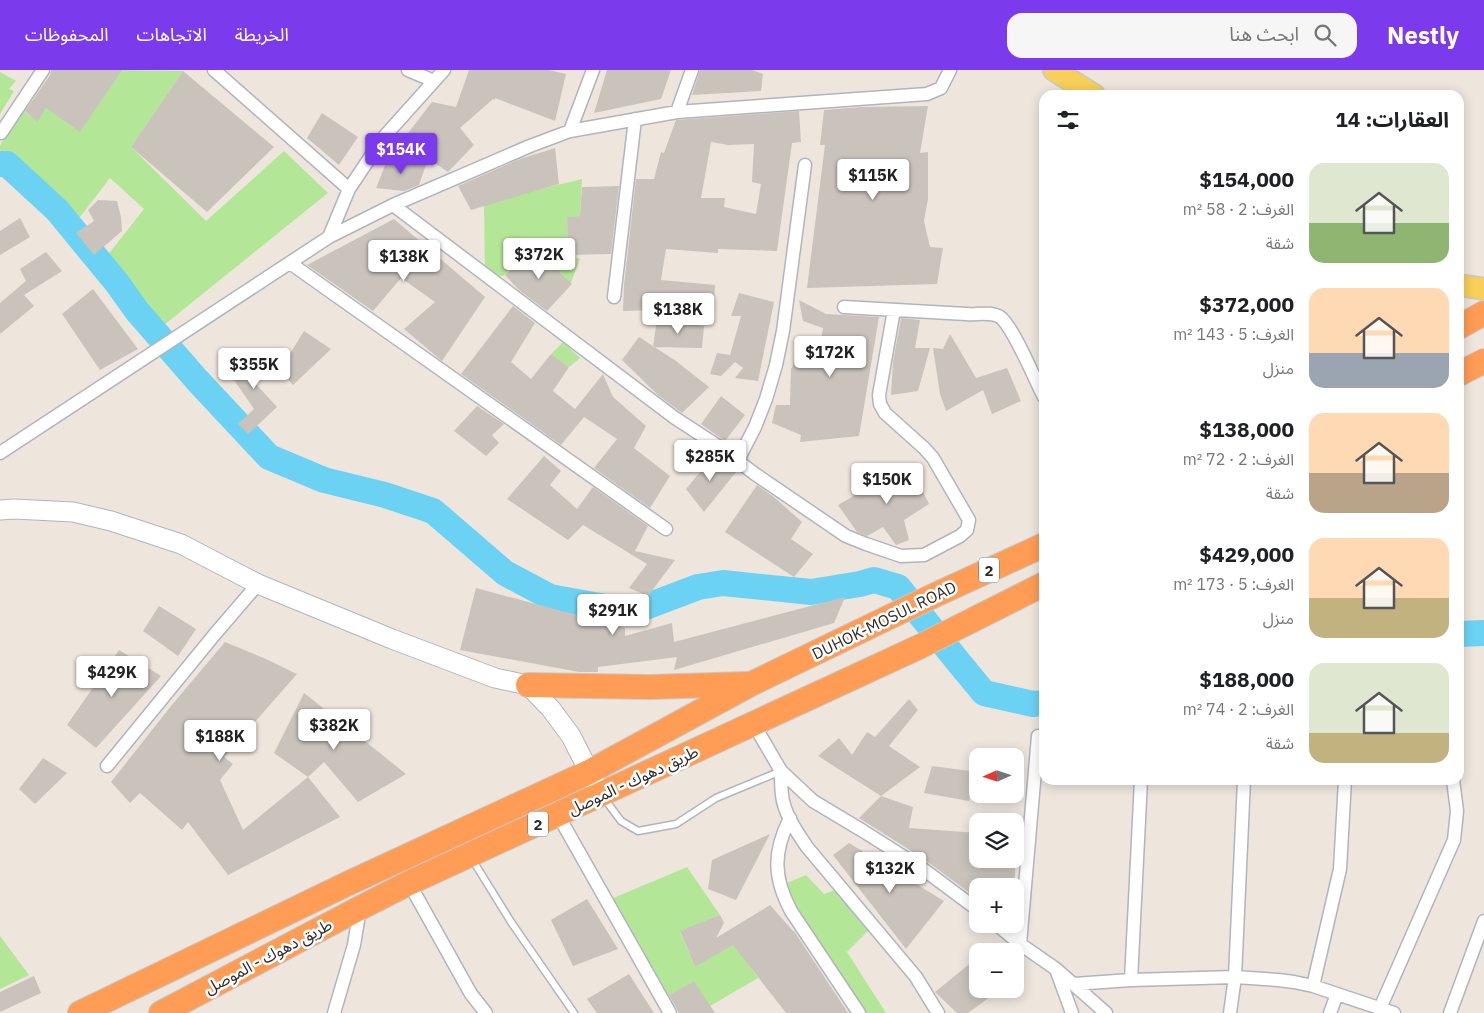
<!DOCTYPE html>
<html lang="ar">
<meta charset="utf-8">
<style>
:root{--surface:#fff;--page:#f6f6f6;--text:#202124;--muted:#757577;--accent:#7c3aed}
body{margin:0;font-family:"IBM Plex Sans","Noto Sans Arabic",sans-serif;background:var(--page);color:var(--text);direction:rtl;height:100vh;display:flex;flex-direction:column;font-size:19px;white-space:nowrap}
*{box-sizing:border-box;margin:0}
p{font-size:16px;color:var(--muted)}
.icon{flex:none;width:28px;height:28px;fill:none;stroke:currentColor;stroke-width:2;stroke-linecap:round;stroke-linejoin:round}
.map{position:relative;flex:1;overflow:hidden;direction:ltr}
.drawer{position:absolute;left:1039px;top:20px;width:425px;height:695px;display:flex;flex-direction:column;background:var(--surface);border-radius:15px;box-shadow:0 2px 12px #0003;direction:rtl}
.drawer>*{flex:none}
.needle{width:32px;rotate:267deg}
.fabs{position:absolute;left:969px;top:678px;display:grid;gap:10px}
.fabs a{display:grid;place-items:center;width:55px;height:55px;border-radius:10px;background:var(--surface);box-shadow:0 2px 12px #0003;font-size:25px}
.price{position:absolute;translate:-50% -42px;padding:0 11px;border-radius:5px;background:#fff;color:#222;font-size:16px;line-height:32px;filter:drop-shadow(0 1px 2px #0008)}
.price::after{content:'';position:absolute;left:50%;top:30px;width:15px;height:11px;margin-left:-8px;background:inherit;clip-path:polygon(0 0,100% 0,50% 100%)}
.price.selected{background:var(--accent);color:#fff}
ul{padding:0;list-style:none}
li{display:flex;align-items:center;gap:15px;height:125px;padding:0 15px}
li span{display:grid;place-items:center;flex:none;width:140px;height:100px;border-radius:15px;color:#555}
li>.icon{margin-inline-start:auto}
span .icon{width:60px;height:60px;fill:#fffc;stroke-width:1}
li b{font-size:21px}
h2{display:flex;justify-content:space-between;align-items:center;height:60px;padding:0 15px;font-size:21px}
header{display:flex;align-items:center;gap:30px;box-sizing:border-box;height:70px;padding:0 25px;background:var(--accent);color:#fff}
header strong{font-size:24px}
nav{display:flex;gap:28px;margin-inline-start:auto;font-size:18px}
.search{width:350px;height:45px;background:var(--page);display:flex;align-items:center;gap:12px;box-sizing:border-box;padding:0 18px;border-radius:15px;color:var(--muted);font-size:19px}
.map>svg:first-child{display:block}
</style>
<header>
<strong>Nestly</strong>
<div class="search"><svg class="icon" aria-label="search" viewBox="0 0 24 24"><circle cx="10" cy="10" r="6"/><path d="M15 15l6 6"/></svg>ابحث هنا</div>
<nav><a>الخريطة</a><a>الاتجاهات</a><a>المحفوظات</a></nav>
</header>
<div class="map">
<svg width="1484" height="943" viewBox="0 0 1484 943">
<rect width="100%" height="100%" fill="#eee6dd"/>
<path fill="#b4e697" d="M114,0L183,1L131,77L206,151L284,81L328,123L164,255L107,186L144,139L110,108L77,151L0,80V76L19,36L31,47L40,33Z
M0,2L16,11L9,19L14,21L0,44Z
M582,109L580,146L567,148L568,185L580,189L570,215L531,180L503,206L485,205L484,133Z
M563,272L580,288L569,297L551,284Z
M687,797L720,845L680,862L695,897L734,874L758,908L710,936L694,911L669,926L611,829Z
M806,805L824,824L837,819L868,861L847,882L886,943H850L782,815Z
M0,866L29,905L0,919Z"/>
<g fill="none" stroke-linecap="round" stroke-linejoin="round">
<path stroke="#6cd2f4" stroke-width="26" d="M0,94H7L57,140L117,213L137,241L197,310L269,387L324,410L385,425L433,441L505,503L550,527L632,542L698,517L723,513L811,522L860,514L874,510L898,517L960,594L984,623L1033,634L1044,633
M1459,564L1484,563"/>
</g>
<path fill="#c9c3bc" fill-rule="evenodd" d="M51,0H122L80,62L46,38L37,52L25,41L50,5Z
M469,0H549L566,4L555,51L495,28V30L493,29L460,58L474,75L448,102L402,71L432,32L456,37Z
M607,0H671L661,29L594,43Z
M700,0H752L763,4L761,21L692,25Z
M183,1L274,77L207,142L131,77Z
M928,36L920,83L928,82V129L924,151L930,177L943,178L937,214L807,218L825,75H820L824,40L862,37Z
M799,41L801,72L792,73L777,181L718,179V183L666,179L661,210L715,215L714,230L658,226L656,240L623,241L624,215L636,109H654L661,82L664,83L676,50ZM711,72L728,75L754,74L752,112L761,114L756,144L724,137L725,128H701Z
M322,43L358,67L339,95L307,68Z
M555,78L559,114L471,140L458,116L520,89Z
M388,88L426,95L419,115L404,121L376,118Z
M619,116L611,184L568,185L567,147L580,146L582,117Z
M98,130L117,131L121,147L122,161L94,185L76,163L94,151L88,140Z
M20,148L30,167L0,185V161Z
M394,149L485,227L442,291L404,259L435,232L401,208L373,241L307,195Z
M533,178L572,214L547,241L519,220L505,205Z
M46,182L62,201L24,225L34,236L0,264V233L26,211L20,199Z
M93,219L138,279L100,300L62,244Z
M739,223L774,232L758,311L735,308L743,298L735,292L721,306L710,304L717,283L730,285L741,246H731Z
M799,230L826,244L879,247L859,366L800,372L801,365L772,353L776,335H790L791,298H792L798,278L819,280L823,258L803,251Z
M513,236L535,253L511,292L531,309L551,284L569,297L553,321L575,339L603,304L613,327L646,356L634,378L670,406L650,438L594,398L617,369L584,347L561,375L461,304Z
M901,248L920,250L915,278H930L918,321L891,325L893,292Z
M657,249L704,256L702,278L653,277Z
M304,261L331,279L293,315L280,300Z
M950,264L976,308L1007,298L1021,331L992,344L983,320L946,341L940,324L933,278L943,279Z
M639,267L676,291L709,317L682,343L658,325L622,290Z
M261,280L272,295L254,312L277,337L248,364L238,354L254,339L230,304Z
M721,326L745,345L725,371L701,354Z
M477,336L504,354L492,365L499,373L486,386L454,361Z
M715,384L736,402L704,442L686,419Z
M544,386L561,401L550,415L577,439L593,417L648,456L635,481L675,490L648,526L629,518L647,494L583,455L568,470L507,429Z
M909,394L929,434L904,450L909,470L896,475L883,457L867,466L857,462L838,435Z
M757,415L774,427L802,452L791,469L813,484L794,507L725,462Z
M476,518L625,558V566L672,553L674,572L845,527L834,553L674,600L677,587L598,597V602H579L460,580Z
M159,536L196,559L178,586L143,561Z
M225,572L266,589L297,604L224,687L233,694L220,710L243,760L308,707L340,747L228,805L188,752L182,760L140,723L130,733L111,712L171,636Z
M119,580L161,606L96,678L67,655Z
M304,623L356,664L406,704L358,732L324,692L308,707L274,683Z
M909,629L918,640L889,676L920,697L881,726L818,686L839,668L852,685L867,662L875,667Z
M43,688L67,703L35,734L19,719Z
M932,696L978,702V720L971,719L969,731L924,723Z
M881,726L913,737L909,758L978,763V789H1016L1014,816H978V829L921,787L859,748Z
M770,764L736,830L708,819L712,790Z
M849,773L944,831L906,879L833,785Z
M587,829L618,879L573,896L551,850Z
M770,835L793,861H794L848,943H786L733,875L695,897L680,861L720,845L724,853L716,868Z
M978,887V919H1001L968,943H957L935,922Z
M629,904L654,943H597L587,929Z
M34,906L41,923L0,942V922Z
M694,911L715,943H679L669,925Z"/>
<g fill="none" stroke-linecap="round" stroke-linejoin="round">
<defs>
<path id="lane" d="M604,728L621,751L638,761L676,754L716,728L781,701
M472,789L511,852L574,943"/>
<path id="street" d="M214,0L349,119
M408,0L434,11
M677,42L692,0
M570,61L593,0
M1,63L43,0
M393,135L675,348L718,376L755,404L846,466L866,474L901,486L924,485L960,466L967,460L969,450L933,388L924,378L885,343L880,334L879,325L894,240
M329,167L349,119L383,68L444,0
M290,193L666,459
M614,227L635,49
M844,237C885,239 925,242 966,244C977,245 990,241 1000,247C1013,256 1035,310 1044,327
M0,383L329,167L393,135L530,76L570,61L677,42L927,24L941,18L950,0
M738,390L755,357L766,329L776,295L783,261L805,95
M753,653L781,701L813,731L863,761L923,799L978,840
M107,696L215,564L258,514
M781,701C781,709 781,717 782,725C784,744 797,762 807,777L916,907L938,943
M558,745L670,943
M790,748C773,782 773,807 791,841L859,943
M409,813L471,924L486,943
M996,854L1020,874L1056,899L1106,943
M1020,874L1038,666
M1057,902L1072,943
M1131,910L1141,710
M1074,914L1131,910L1235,907L1278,910L1294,912L1313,916L1394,943
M1313,916L1340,799L1345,710
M334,943L354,875L360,838
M1230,943L1235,907L1244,710
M1330,943L1337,924
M1378,943L1454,770L1457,741L1453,710
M1450,943L1484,851"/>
<path id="secondary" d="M0,440L14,439L73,442L111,451L181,474L258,514L392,569L495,608L528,615L551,639L571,666L601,725"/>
<path id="primary" d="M1054,0L1094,25
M1459,215L1484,219"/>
<path id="highway" d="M1459,257L1484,243
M1459,304L1484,291
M528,615L650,617L747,614
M80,943L349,813L589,702L751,614L935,525L1044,475
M161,943L360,838L409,813L919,577L1044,514"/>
</defs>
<use href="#lane" stroke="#b1b4bf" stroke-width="9"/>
<use href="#street" stroke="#b1b4bf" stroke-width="15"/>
<use href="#secondary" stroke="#b1b4bf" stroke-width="21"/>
<use href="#primary" stroke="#c8c8c8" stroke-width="24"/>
<use href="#highway" stroke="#c8c8c8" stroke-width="26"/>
<use href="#lane" stroke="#fff" stroke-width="6"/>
<use href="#street" stroke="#fff" stroke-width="12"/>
<use href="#secondary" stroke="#fff" stroke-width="19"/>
<use href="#primary" stroke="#f7cf59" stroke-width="21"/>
<use href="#highway" stroke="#ff9c56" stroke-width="24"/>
</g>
<g text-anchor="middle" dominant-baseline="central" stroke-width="5" stroke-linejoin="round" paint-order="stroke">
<g fill="#fff" stroke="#6b6b6b" stroke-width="1">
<rect x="979" y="487.5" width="20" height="25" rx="4"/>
<rect x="528" y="741.5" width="20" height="25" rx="4"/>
</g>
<g font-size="15" font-weight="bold" fill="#2b2b2b">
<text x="989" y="500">2</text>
<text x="538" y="754">2</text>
</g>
<g font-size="16" fill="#2b2b2b" stroke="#fff">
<text transform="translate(884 550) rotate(-26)">DUHOK-MOSUL ROAD</text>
<text transform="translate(633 710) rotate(-25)">طريق دهوك - الموصل</text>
<text transform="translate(268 886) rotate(-28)">طريق دهوك - الموصل</text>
</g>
</g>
</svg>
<div class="fabs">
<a><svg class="needle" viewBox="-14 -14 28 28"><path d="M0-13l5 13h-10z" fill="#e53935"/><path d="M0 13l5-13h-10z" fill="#757577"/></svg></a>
<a><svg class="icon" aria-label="layers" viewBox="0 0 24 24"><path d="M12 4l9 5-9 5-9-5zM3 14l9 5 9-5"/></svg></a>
<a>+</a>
<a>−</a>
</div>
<b class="price selected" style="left:401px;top:105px">$154K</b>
<b class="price" style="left:873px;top:131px">$115K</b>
<b class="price" style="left:539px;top:210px">$372K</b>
<b class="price" style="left:404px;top:212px">$138K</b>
<b class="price" style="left:678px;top:265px">$138K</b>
<b class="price" style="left:830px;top:308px">$172K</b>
<b class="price" style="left:254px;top:320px">$355K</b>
<b class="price" style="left:710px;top:412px">$285K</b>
<b class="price" style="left:887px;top:435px">$150K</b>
<b class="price" style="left:613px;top:566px">$291K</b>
<b class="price" style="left:112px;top:628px">$429K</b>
<b class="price" style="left:334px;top:681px">$382K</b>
<b class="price" style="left:220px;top:692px">$188K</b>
<b class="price" style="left:890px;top:824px">$132K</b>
<section class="drawer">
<h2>العقارات: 14<svg class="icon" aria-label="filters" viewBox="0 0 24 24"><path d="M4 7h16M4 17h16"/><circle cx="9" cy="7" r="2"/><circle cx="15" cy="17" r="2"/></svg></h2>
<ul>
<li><span style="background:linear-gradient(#dfe7d0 60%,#8fb573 0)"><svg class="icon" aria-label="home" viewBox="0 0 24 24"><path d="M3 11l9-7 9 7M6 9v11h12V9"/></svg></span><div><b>$154,000</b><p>الغرف: 2 · 58 m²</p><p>شقة</p></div></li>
<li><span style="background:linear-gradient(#ffd9b3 65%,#9aa5b1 0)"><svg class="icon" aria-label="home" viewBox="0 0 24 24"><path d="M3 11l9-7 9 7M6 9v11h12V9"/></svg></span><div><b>$372,000</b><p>الغرف: 5 · 143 m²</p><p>منزل</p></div></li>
<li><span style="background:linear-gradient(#ffd9b3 60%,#b9a48a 0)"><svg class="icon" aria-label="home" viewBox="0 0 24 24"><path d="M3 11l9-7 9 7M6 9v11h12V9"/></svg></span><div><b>$138,000</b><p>الغرف: 2 · 72 m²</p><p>شقة</p></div></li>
<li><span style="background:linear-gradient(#ffd9b3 60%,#c2b280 0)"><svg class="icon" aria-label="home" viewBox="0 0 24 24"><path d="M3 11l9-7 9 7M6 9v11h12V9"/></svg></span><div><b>$429,000</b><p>الغرف: 5 · 173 m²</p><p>منزل</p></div></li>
<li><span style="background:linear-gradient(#dfe7d0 70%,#c2b280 0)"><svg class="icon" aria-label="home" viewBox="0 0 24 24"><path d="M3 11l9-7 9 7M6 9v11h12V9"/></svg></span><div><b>$188,000</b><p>الغرف: 2 · 74 m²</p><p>شقة</p></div></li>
</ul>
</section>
</div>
